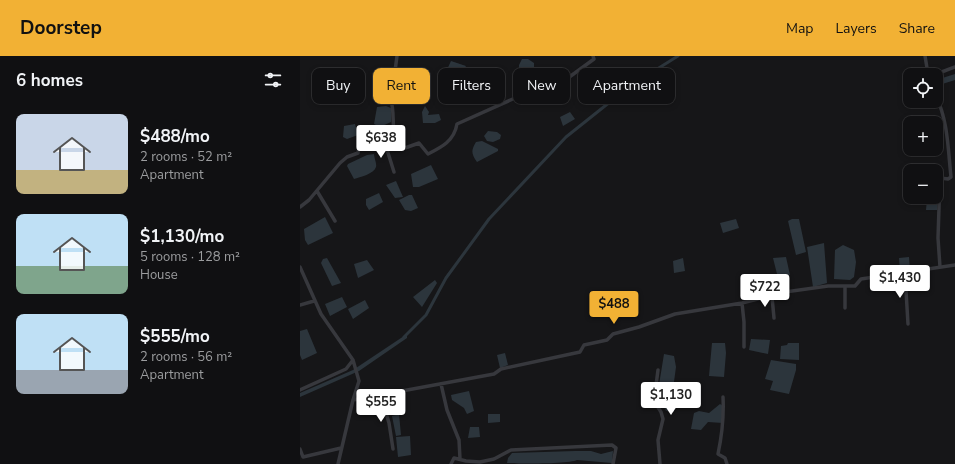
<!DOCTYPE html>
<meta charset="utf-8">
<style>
:root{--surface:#101012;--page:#19191b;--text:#f1f3f6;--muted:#9c9d9f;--line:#303032;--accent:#f2b134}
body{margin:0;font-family:"Nunito Sans",sans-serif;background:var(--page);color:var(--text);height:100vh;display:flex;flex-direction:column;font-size:15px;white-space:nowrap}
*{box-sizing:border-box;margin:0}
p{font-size:13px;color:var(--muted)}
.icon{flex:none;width:22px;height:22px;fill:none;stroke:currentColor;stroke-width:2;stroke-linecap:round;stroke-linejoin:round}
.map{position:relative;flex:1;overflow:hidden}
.sheet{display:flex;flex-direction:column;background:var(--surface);width:300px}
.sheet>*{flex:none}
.guide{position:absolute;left:12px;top:12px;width:380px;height:36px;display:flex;gap:8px}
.tools{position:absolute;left:603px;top:12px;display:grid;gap:8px}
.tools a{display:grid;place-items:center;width:40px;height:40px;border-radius:8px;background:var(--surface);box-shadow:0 2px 6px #0003,0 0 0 1px var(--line);font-size:20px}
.price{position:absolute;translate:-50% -34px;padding:0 9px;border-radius:4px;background:#fff;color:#222;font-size:13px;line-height:26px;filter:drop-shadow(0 1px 2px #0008)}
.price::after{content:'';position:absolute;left:50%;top:24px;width:12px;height:9px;margin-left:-6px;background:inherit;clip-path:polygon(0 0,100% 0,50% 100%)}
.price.active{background:var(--accent);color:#111}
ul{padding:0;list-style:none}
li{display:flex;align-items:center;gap:12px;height:100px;padding:0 16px}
li span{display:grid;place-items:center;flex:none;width:112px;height:80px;border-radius:8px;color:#555}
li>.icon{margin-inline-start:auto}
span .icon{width:48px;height:48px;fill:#fffc;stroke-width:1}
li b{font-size:17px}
h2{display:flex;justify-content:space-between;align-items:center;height:48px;padding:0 16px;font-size:17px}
.chip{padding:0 14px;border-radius:8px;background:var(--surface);box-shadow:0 2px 6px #0003,0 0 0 1px var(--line);font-size:14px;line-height:36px}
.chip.active{background:var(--accent);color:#111}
header{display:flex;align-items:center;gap:24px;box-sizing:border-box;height:56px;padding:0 20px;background:var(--accent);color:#111}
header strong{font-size:19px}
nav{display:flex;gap:22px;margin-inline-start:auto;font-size:14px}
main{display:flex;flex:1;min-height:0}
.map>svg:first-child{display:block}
</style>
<header>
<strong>Doorstep</strong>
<nav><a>Map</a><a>Layers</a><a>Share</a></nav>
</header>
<main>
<section class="sheet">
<h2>6 homes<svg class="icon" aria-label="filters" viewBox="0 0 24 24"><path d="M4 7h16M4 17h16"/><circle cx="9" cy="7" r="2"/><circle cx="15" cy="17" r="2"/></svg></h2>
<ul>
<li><span style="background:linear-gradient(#c9d6e8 70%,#c2b280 0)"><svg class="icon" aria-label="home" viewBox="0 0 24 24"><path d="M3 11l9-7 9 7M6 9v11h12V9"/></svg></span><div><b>$488/mo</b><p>2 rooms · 52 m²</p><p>Apartment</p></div></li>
<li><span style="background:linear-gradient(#bfe0f5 65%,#7fa58c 0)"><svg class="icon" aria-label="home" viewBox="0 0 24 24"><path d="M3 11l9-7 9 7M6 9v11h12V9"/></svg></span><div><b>$1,130/mo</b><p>5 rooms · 128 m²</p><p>House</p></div></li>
<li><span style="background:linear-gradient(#bfe0f5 70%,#9aa5b1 0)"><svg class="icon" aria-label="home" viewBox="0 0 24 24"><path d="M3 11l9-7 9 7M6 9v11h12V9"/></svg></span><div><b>$555/mo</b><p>2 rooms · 56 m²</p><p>Apartment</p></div></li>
</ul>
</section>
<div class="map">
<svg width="655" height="408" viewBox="0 0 655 408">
<rect width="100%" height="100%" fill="#161618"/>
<path fill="#2c353c" d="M222,3H228L234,7V14L225,18L219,16V9Z
M151,5L166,10L158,25L144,20Z
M655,18V24L636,30V24Z
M189,19L206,24L205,29L199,35L189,37L187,29Z
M86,50L91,52V66L80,71L74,68L77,51Z
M125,50L129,56L128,59L139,58L141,64L135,67H123L122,56Z
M270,56L275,63L263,70L260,61Z
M55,68L58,79L47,83L43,81L44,70Z
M188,75L197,76L201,79L200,83L193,86L187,85L184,80Z
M182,85L198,93V95L177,106C171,98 171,94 176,86Z
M74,98C74,102 77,108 76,111C74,118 60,121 54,123L47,110L48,108L67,99Z
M131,109L138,123L119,131H113L111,118Z
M96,125L103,141L95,142L86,129Z
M79,137L83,146L69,154L66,149V143Z
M109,139H112L118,152L111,155L105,154L99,144Z
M627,143H638L637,154H626Z
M25,161L33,177L8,189L5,184L4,173Z
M436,163L439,172L423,177L420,167Z
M492,163H499L506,196L496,199L488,165Z
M524,187L527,227L513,231L507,191Z
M543,189L554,194L556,206L554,221L550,224L534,223L535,194Z
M486,201L490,219L478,222L473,202Z
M609,201L610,214L600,216L599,202Z
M27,202L41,227L32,230L21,207L23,203Z
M383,202L385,215L374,217L373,205Z
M67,204L74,214L58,222L54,208Z
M135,224L137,227L122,251L113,241Z
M42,241L47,251L30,260L25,248Z
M65,244L69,252L53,263L48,253Z
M7,273L17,297L2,304L0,299V275Z
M107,278V282L59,315L0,341V337L53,314Z
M451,283L470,284L468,298L449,294Z
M412,287H425L426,297L424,321L409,320Z
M488,287H499V304L480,303L481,290L487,289Z
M205,297L208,309L200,312L197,299Z
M364,298L374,300L376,311L373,333L359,337L358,335Z
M471,304L496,308V314L489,338L470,334L473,325L465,323Z
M169,335L174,355L167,358L164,352L152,344L151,339Z
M375,337L374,356L366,355L363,349L364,338Z
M420,348L423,350V367L408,366L401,374L391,373L394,357L399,355L409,357Z
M99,358L101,379L96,380L92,360Z
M188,358H200V366L188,367Z
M170,371H179L180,381L168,382Z
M110,380L111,399L98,401L96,381Z
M275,395H291L301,398L313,395L312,407L277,404C269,408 217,408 207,407L208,402L212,397Z"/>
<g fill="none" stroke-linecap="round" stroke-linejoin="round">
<path stroke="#2c353c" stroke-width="3" d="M104,281L126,259L146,222L189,163L266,81L330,30L378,0"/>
<path stroke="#37383d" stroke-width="3.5" d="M625,0L628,18
M628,17H639L655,11
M636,40C648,65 648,93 651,121L648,123L640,122L638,182L640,211
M96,82C91,70 95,57 91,45L97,0
M84,84L94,116
M17,135L35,165
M0,151L9,144L40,107L47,101L58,97L60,81L77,80L84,84L96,82L105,92L119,87L128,98C142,91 154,85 157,68L215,42H231L268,28V22L294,3L293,0
M0,211L21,258L53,304L59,325L53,344
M605,218L608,268
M472,241L474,262
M442,247L444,266V291
M0,249L14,245
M545,252V231
M358,314L354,345L361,356L363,363L358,384L360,408
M141,328L147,354L159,384L160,403
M0,334L46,313L53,304
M81,340L89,367L93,393
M423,341C424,361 422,379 418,398L425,402L427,408
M0,393L3,401L41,392
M38,408L53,344L194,318L201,313L280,296L284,289L307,284L313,278L339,271L375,258L442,247L485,236L528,230H555L561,223L655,209
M151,408L154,402L166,405L180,406L194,403L211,394L312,389L316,392L313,408"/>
</g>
</svg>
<div class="tools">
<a><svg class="icon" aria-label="locate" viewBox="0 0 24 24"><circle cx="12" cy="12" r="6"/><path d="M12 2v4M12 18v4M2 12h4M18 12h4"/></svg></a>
<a>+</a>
<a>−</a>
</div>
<b class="price" style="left:81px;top:103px">$638</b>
<b class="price" style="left:600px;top:243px">$1,430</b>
<b class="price" style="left:465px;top:252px">$722</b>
<b class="price active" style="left:314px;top:269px">$488</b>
<b class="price" style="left:371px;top:360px">$1,130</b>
<b class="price" style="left:81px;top:367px">$555</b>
<div class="guide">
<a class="chip">Buy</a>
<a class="chip active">Rent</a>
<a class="chip">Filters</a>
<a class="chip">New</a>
<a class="chip">Apartment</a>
</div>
</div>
</main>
